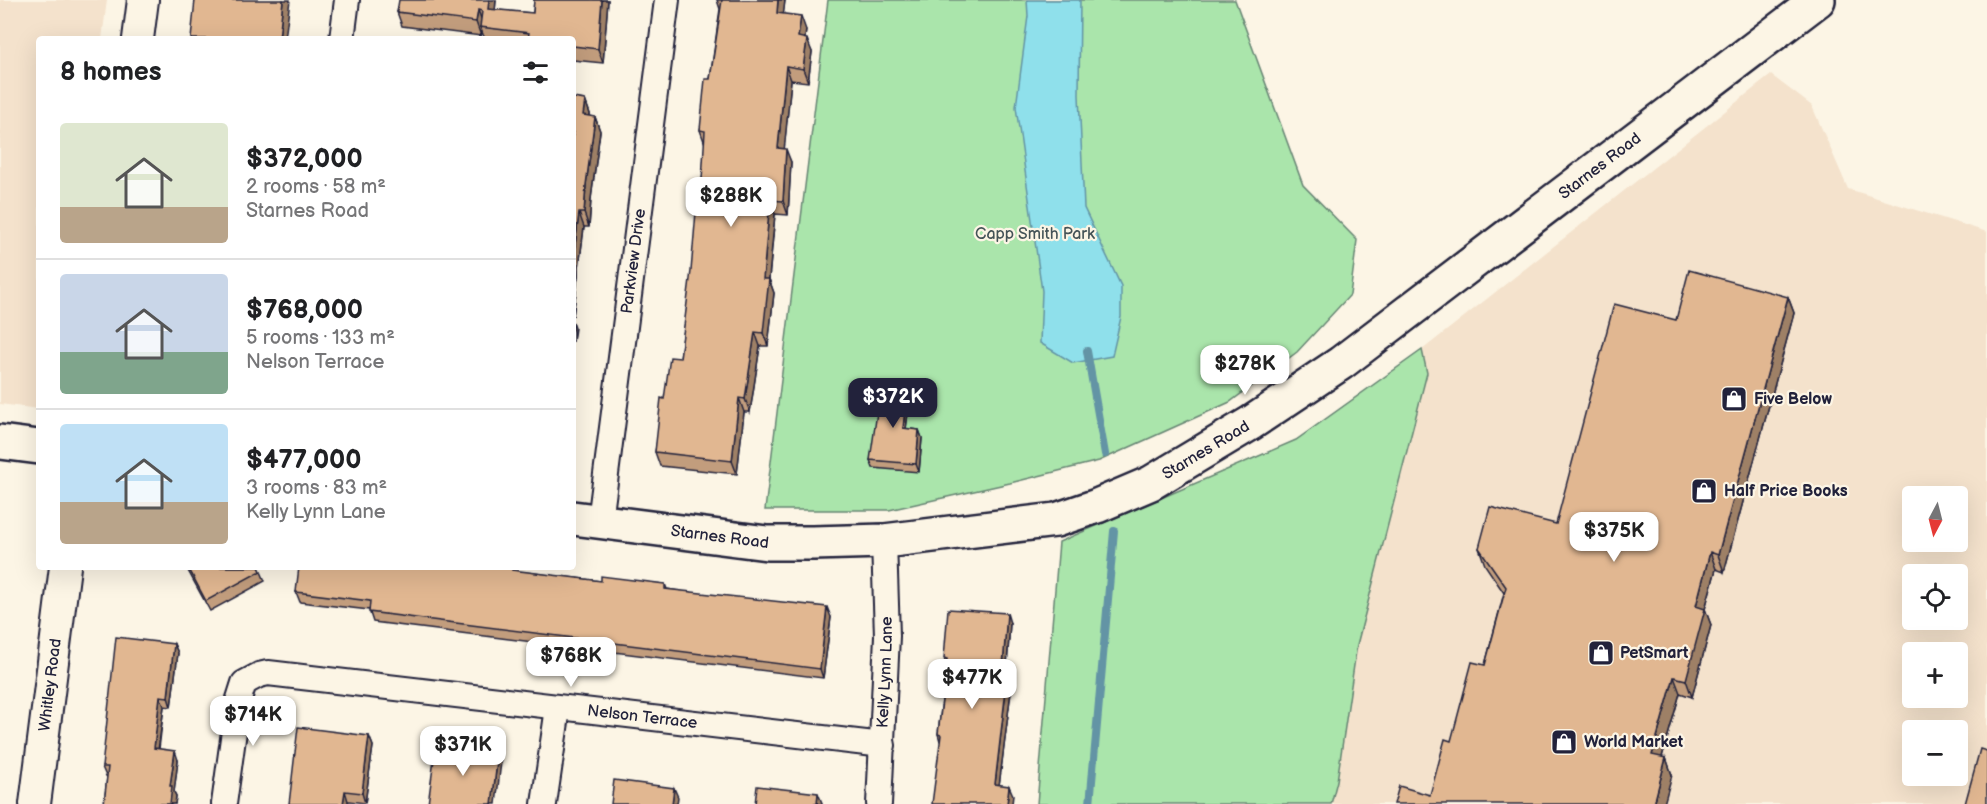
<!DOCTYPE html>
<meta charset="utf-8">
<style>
:root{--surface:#fff;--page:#f6f6f6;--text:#202124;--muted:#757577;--line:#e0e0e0;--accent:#22223b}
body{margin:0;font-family:"Balsamiq Sans",sans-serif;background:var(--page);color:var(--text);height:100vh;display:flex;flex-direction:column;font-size:22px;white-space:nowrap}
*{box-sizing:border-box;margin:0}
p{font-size:20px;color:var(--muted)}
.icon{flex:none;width:33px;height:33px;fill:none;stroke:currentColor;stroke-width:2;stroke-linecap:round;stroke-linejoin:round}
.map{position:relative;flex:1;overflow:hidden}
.drawer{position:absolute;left:36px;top:36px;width:540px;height:534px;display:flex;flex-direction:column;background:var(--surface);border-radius:6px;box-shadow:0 6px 24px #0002}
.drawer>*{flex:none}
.needle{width:39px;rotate:187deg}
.fabs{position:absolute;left:1902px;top:486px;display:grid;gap:12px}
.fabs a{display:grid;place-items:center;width:66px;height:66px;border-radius:6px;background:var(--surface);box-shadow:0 6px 24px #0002;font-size:30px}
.price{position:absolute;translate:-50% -51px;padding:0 14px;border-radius:12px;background:#fff;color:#222;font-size:20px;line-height:39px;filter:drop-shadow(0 2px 3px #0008)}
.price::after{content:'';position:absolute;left:50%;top:36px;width:18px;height:14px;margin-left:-9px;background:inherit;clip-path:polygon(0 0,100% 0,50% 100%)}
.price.active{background:var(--accent);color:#fff}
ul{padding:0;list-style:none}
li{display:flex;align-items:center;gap:18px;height:150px;padding:0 24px}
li+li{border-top:2px solid var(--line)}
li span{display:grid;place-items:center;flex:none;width:168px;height:120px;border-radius:6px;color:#555}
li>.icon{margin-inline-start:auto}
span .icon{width:72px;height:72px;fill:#fffc;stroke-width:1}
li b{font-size:26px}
h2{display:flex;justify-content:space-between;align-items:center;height:72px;padding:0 24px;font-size:26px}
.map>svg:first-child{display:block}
</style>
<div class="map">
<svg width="1987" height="804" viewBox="0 0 1987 804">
<rect width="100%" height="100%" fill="#fcf5e5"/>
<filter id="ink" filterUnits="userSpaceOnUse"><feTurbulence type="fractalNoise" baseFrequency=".0167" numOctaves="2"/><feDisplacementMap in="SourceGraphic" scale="12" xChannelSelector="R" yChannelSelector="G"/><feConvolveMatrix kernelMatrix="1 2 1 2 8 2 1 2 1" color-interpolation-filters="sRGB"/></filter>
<g filter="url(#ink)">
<path fill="#f4e2cc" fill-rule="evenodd" d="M0,0H107L102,39H39V409L0,404Z
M1771,75L1812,106L1848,189L1987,232V804H1331L1337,781L1357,645L1427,373L1422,350ZM1912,496H1958V542H1912ZM1912,574H1958V620H1912ZM1912,652H1958V698H1912ZM1912,730H1958V776H1912Z"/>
<path fill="#aae5ab" stroke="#668473" stroke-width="1.5" d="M828,0H1235L1303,185L1357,240L1350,295L1297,352L1230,402L1099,461L1010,483L889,510H765Z
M1422,350L1427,373L1357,645L1337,781L1331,804H1037L1059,542L1296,440Z"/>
<path fill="#8fe0eb" stroke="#6394a5" stroke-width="1.5" d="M1027,0H1080L1079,95L1084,208L1121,286V317L1112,356L1073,363L1040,343L1042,291L1016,107L1028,16Z"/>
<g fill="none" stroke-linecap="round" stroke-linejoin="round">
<path stroke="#6394a5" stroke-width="8" d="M1087,351L1105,454
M1090,804L1114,531"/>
<defs>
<g id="minor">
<path d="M342,39L347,0"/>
<path id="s1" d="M600,521L667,0"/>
<path id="s2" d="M224,804L238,702L244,683L259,675L268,673L883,745"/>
<path d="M544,804L558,708"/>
<path id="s3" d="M879,804L887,636L884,541"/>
</g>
<g id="tertiary">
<path d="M138,39L143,0"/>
<path id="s4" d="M35,804L65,567"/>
</g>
<g id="secondary">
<path d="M0,442L39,447"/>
<path id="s5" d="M573,518L767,543H813L884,541L1056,520L1097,506L1151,483L1251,423L1341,363L1818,0"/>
</g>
</defs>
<use href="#minor" stroke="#22223b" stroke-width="28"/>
<use href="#tertiary" stroke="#22223b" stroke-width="34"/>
<use href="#secondary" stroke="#22223b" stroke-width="38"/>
<use href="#minor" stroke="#fcf5e5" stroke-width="24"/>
<use href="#tertiary" stroke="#fcf5e5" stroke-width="30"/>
<use href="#secondary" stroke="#fcf5e5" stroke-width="33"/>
</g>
<path fill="#c29d7d" stroke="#22223b" stroke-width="1.5" d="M496,0L495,10L533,13L534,0H608L603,63L573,60V39H485L482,32L481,36L402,26L397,12Z
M717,0H785L783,14L806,30L805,38L812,52L808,82L791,80L784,148L791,162L788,215L775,214L769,279L774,293L768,346H760L750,412H744L737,474L660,466L655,452L664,399L680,358L700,212L705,144L700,130L710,79L720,9Z
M573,98L585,100L590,114V116L595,117L600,131L591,199L589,227H584L573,316Z
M1788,297L1794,313L1724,572L1716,569L1705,609L1711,625L1692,697L1680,693L1662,757L1666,758L1672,775L1430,795L1451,741L1485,665L1504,593L1485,565L1479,548L1556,524L1676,320Z
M910,397L906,429L919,430L922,438L919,472L873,468L870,460Z
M186,567H259L265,581L210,611Z
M515,571L601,581L665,584L667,589L831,617L823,678L373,622L369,610L300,602L296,592Z
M1010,623L1006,681H1007L1011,691L999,785L1013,795L940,741L938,734L946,665L944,658Z
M174,644L178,653L171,707L164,706L159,749L178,760L174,792L176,796L175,804H104L107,777L106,776L102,767Z
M369,736L373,746L365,803L348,801L289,804Z"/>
<path fill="#9e8066" stroke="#22223b" stroke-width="1.5" d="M283,0H290L285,39H279Z
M489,0H496L494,23L488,9Z
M602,0H608L603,63L598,49Z
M778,0H785L782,27L777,13Z
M478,10L483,24L480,27L482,32L481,36L476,22Z
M801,16L806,30L803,51L798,37Z
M807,39L812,52L808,82L803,69Z
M786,66L791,80L783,162L778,148Z
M585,100L590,114L588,129L583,115Z
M595,117L600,131L591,199L589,227L584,213L586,185Z
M786,149L791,162L788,215L783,201Z
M770,200L775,214L768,288L769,279L774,293L768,346L763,333V279Z
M579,213L584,227L573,316V261Z
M1788,297L1794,313L1724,572L1718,555Z
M573,322L575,328L573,342Z
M755,332L760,346L750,412L745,399Z
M907,389L910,397L905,437L903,428Z
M739,398L744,412L737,474L732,461Z
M919,430L922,438L919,472L916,464Z
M1710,552L1716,569L1705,609L1711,625L1692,697L1686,680L1696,606Z
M827,607L831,617L823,678L820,669Z
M1007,613L1010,623L1005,690L1002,680Z
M174,644L178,653L171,707L168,697Z
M1674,677L1680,693L1658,771L1652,755Z
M1007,681L1011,691L998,794L995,784Z
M160,696L164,706L157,758L154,748Z
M369,736L373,746L365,803L362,793Z
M175,751L178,760L174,792L176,796L175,804H170V786Z
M498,753L501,762L496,804H492Z
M1666,758L1672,775L1664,804H1654Z
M1009,786L1013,795L1012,804H1007Z
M674,788L678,797L677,804H672Z
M345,791L348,801V804H343Z
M818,793L822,803V804H817Z"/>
<path fill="#e1b791" stroke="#22223b" stroke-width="1.5" d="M195,0H283L279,39H191Z
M399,0H489L488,9L533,13L534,0H602L598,49L573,46V39H528L529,33L480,27L482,11L478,10L476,22L397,12Z
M722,0H778L777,13L801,16L798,37L807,39L803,69L786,66L778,148L786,149L783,201L770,200L763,279H769L763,333L755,332L745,399L739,398L732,461L655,452L661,398L664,399L670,357L680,358L691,271L696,212H700L705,131L700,130L705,79H710Z
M573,98L585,100L583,115L595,117L586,185L584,213H579L573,261Z
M1689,270L1788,297L1718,555L1710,552L1696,606L1705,609L1686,680L1674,677L1652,755L1666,758L1654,804H1394L1399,786L1430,795L1445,739L1451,741L1472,662L1485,665L1506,587L1479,548L1490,507L1556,524L1614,304L1676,320Z
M881,385L907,389L903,428L919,430L916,464L870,460Z
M188,567H259L261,571L206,601Z
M299,567H512V570L601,581V576L665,584V589L827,607L820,669L369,612L370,601L296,592Z
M948,609L1007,613L1002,680L1007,681L995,784L1009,786L1007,804H932L941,735L938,734L947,659L944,658Z
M116,637L174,644L168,697L160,696L154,748L175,751L170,786H172L170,804H104L108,767H102Z
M298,727L369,736L362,793L345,791L343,804H289Z
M436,745L498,753L492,804H428Z
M1980,749L1987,751V804H1965Z
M614,780L674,788L672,804H611Z
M757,786L818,793L817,804H755Z"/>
</g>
<defs>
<symbol id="shop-square" viewBox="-11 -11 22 22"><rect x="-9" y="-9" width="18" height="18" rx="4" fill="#22223b" stroke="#fcf5e5"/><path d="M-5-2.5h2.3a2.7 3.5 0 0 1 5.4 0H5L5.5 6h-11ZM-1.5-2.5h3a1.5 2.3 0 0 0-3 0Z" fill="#fff"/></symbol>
</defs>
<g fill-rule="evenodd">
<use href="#shop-square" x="1719" y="384" width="30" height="30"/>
<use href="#shop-square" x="1689" y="476" width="30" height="30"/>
<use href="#shop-square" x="1586" y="638" width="30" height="30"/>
<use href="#shop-square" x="1549" y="727" width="30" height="30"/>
</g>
<g text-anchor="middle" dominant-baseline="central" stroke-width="4.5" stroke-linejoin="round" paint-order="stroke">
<g font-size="16" fill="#22223b" stroke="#fcf5e5">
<text stroke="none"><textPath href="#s5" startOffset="1138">Starnes Road</textPath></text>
<text stroke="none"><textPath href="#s1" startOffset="262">Parkview Drive</textPath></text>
<text stroke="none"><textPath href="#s5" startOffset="652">Starnes Road</textPath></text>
<text stroke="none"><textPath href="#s5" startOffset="148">Starnes Road</textPath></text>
<text stroke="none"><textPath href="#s3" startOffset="132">Kelly Lynn Lane</textPath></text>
<text stroke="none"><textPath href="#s4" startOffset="120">Whitley Road</textPath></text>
<text stroke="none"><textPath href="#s2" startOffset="526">Nelson Terrace</textPath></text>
</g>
<g font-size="16" fill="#445357" stroke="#fcf5e5">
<text x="1035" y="234">Capp Smith Park</text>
</g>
<g font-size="16" font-weight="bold" fill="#22223b" stroke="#fcf5e5" text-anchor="start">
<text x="1754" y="399">Five Below</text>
<text x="1724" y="491">Half Price Books</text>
<text x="1620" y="653">PetSmart</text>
<text x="1584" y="742">World Market</text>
</g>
</g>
</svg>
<div class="fabs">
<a><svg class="needle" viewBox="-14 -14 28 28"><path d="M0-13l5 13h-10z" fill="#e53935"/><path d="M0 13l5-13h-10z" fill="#757577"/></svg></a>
<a><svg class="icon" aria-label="locate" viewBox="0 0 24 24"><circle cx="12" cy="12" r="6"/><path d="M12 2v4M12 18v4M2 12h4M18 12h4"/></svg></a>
<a>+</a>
<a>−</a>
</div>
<b class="price" style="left:731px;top:228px">$288K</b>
<b class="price" style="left:1245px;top:396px">$278K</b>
<b class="price active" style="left:893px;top:429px">$372K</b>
<b class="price" style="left:1614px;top:563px">$375K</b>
<b class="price" style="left:571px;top:688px">$768K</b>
<b class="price" style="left:972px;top:710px">$477K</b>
<b class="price" style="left:253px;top:747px">$714K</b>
<b class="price" style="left:463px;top:777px">$371K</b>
<section class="drawer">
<h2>8 homes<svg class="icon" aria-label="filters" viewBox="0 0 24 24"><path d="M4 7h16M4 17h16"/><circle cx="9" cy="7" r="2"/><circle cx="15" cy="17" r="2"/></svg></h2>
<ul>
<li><span style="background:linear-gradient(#dfe7d0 70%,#b9a48a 0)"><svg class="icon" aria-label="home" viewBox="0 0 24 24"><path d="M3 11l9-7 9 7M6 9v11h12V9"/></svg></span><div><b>$372,000</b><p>2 rooms · 58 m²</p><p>Starnes Road</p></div></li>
<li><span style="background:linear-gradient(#c9d6e8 65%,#7fa58c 0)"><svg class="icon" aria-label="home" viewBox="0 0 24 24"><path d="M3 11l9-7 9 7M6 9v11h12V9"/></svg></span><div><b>$768,000</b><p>5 rooms · 133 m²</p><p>Nelson Terrace</p></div></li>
<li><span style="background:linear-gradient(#bfe0f5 65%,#b9a48a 0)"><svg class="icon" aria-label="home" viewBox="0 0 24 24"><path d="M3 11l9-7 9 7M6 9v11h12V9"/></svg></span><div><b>$477,000</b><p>3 rooms · 83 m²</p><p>Kelly Lynn Lane</p></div></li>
</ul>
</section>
</div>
